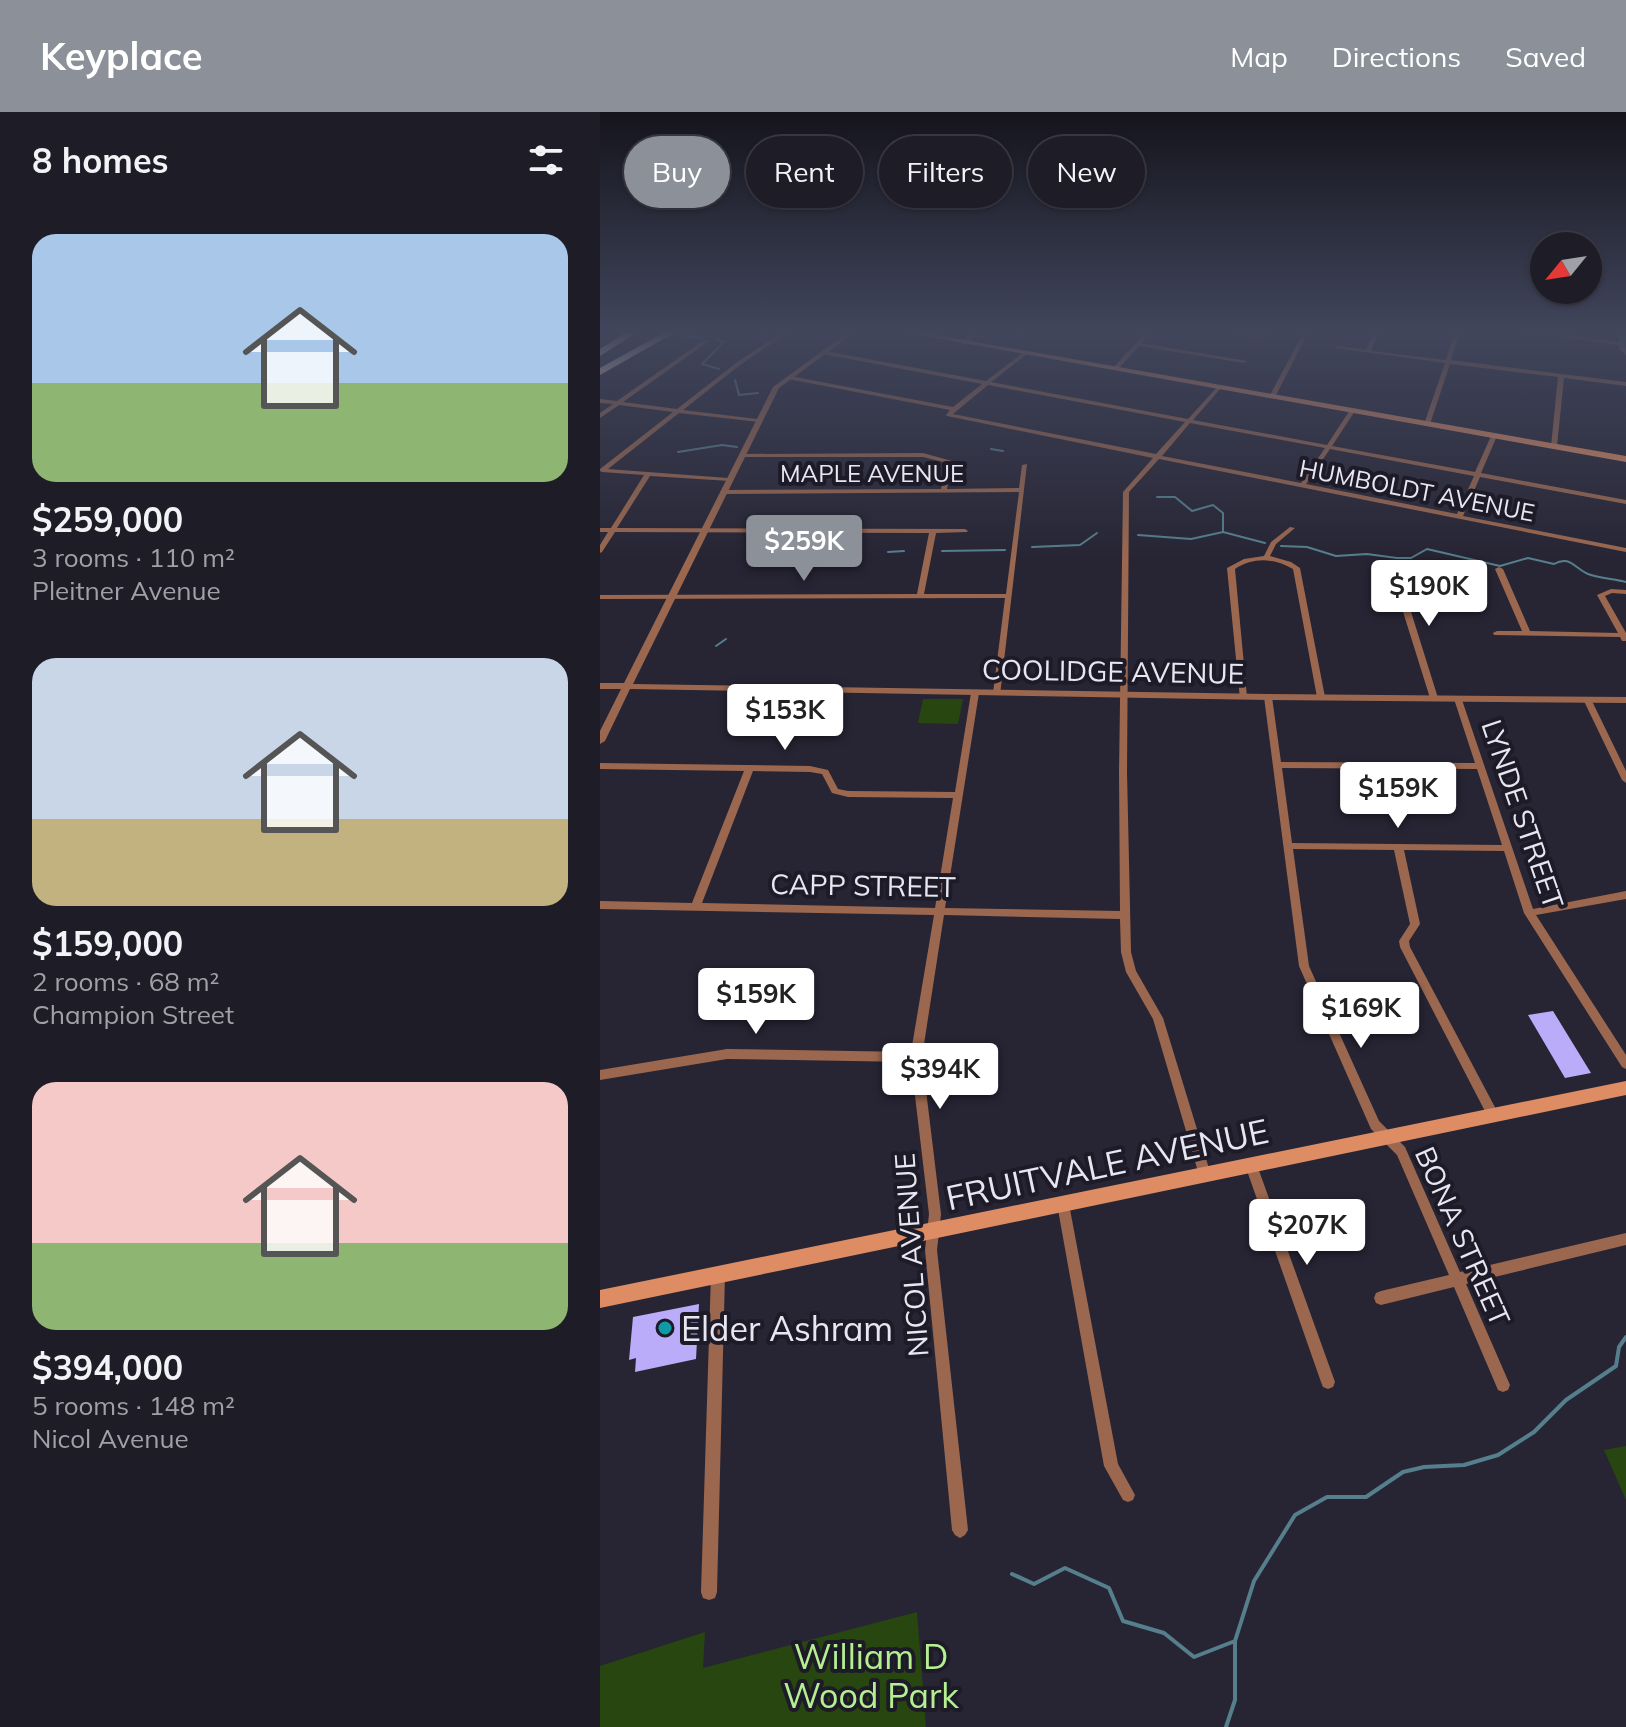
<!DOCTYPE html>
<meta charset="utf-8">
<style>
:root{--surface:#1d1c27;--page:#25252f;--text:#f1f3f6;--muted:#a0a1a7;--line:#3b3a44;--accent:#8c9099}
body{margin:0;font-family:Mulish,sans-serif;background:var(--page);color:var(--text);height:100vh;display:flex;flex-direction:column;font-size:30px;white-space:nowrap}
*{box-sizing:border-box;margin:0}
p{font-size:26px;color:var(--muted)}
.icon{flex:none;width:44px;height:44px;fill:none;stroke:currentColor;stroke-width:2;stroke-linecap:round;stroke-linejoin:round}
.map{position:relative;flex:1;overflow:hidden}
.side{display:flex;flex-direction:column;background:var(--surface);width:600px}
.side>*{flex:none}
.banner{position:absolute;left:24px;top:24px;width:760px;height:72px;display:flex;gap:16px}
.needle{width:52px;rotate:240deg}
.fabs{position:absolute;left:930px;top:120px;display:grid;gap:16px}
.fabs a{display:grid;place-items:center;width:72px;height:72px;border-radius:50%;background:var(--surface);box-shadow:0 2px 6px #0004,0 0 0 2px var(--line);font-size:40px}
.price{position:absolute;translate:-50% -68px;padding:0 18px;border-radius:8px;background:#fff;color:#222;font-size:26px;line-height:52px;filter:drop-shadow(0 2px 4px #0008)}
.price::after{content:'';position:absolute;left:50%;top:48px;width:24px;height:18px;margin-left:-12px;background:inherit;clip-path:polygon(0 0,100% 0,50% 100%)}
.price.selected{background:var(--accent);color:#fff}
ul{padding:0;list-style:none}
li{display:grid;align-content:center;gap:16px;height:424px;padding:0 32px}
li span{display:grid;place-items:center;height:248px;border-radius:24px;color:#555}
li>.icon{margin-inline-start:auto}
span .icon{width:144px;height:144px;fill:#fffc;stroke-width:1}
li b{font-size:34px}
h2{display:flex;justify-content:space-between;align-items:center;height:96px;padding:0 32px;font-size:34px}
.pill{padding:0 28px;border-radius:36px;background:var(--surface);box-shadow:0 2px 6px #0004,0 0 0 2px var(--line);font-size:28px;line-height:72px}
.pill.selected{background:var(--accent);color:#fff}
header{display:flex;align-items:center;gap:48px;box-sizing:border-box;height:112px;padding:0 40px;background:var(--accent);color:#fff}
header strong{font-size:38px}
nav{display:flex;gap:44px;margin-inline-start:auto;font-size:28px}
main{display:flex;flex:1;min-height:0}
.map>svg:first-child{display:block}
</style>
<header>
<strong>Keyplace</strong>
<nav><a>Map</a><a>Directions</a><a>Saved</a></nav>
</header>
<main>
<section class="side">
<h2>8 homes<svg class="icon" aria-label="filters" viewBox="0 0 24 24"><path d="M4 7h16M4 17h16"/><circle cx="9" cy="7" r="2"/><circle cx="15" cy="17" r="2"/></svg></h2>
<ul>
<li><span style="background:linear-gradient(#a9c7e8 60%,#8fb573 0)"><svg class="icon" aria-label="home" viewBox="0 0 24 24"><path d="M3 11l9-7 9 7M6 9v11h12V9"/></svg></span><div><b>$259,000</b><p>3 rooms · 110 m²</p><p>Pleitner Avenue</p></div></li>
<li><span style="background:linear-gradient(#c9d6e8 65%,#c2b280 0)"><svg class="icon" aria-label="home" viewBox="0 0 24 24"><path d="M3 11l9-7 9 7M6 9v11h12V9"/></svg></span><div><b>$159,000</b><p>2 rooms · 68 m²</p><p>Champion Street</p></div></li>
<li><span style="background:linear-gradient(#f6c9c9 65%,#8fb573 0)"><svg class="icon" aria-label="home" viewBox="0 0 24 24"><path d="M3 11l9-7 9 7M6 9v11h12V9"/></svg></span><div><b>$394,000</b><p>5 rooms · 148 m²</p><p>Nicol Avenue</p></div></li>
</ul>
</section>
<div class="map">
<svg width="1026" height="1615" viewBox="0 0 1026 1615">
<rect width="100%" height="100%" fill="#272534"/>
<path fill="#274610" d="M323,587H363L358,612L318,611Z
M1026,1334V1388L1004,1338Z
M317,1500L326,1615H0V1554L105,1520L103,1556Z"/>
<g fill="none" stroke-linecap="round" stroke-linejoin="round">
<path stroke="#567f8d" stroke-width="2" d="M77,223L102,226
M116,227L124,230L102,252L119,257
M135,268L139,283L158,281
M391,337L403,339
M78,340L122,333L137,335
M557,385H575L592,399L613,393L623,401V420
M623,420L665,431
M538,423L591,427L623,420
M681,434L707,435L736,444L767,442L797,446H811L827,437L900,454L928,446L954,452C970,443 974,456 988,462C999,466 1014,467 1026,470
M432,435L480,433L497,421
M342,439L405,438
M288,440L304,439
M116,534L126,527"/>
<path stroke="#567f8d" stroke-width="4" d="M412,1462L434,1472L465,1456L509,1476L523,1509L564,1521L594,1545L635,1529L654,1469L695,1403L727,1385H766L803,1360L824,1355L864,1353L898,1343L934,1320L966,1288L1016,1254L1019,1235L1026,1225
M626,1615L635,1588V1529"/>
</g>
<path fill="#baacf8" d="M953,899L991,961L965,966L928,903Z
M99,1192L96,1247L35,1260L36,1246L29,1248L33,1205Z"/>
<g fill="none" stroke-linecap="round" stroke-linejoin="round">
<path fill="#9b684f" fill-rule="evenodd" d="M181,221H187L140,253L83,298L157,307L160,309L159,310L79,301L8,357L128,366L131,368L130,369L50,364L17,416L365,417L368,419L367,420L336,421L324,482H406L419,380L123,382L120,380L123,378L341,377L347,351L323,345H139V343L141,342L323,341L352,349L347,377L419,376L422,353L427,352L400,583H394L393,581L405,486L0,487V483L317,482L329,421L15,420L2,440L0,441V433L8,420H0V416H11L44,363L2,360L0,359V357L73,300L19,293L0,306V301L13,292L0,291V287L17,289L104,228H108V230L23,290L77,297L136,251Z
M372,221H377L366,232H362V230Z
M545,221H550L541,231L647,249L644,251L539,234L517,258H513V256Z
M632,221H645L663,225L660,227Z
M703,221H708L675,285L670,286L669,285Z
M773,221H778L771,239L846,248L854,221H859L851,248L1026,270V274L964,266L957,334L954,336L951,334L958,265L850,252L830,312L827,314L824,312L845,251L735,236L738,234L766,238Z
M933,221H950L1019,230V221H1025L1026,243L1019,237V233Z
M225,239L386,269L425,239L427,240V242L391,270L588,307L619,273L622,275L621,276L593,308L727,333L750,298L752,297L755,299L732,334L875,360L891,324L894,322L897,324L881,361L1026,388V392L880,365L863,404L1026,436V440L559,347L529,380L527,660L531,840L536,859L563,906L611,1063L609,1067L605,1069L601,1067L599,1063L553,907L526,860L521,840L520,807L344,803L322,945L341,1102L337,1138L368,1418L365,1423L360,1426L355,1423L352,1418L325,1138L329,1102L311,950L127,947L0,968V958L127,937L311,940L334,803L0,797V789L92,791L144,659L0,657V651L210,654L228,658L238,677L248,679L355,680L371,581L372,579H378L379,581L345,796L520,799L519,660L523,380L553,346L347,304L346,303L350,298L188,267V265L190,264L353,295L382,272L223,242L222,241ZM388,273L585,310L556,342L353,302ZM590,311L725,336L701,371L562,344ZM730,337L874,364L857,402L706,372ZM153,659L210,660L222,662L232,681L248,685L353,686L335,796L102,791Z
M690,415L695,416L676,432L670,444L691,450L700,456L725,585L721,587L717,585L693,457C673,446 654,445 635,457L647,585L643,587H640L627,456L644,447L664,444L671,430Z
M793,453L797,455L838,586L837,588H834L830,586L789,455Z
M899,455L903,457L930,519L1018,521L997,483L1011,477L1026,478V482L1012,481L1005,484L1026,521V529H1022L1020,525L894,523L893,521L897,519H922L895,457Z
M665,583H668L672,585L681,650L875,651L854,587L855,585H861L933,797L1026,779V787L936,803L1026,943V957L1022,955L924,801L904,739L804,738L820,812L809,829L810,835L897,999L899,1003L897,1007L893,1008L889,1007L800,835L799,829L810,812L794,738L693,737L709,854L779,1009L805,1035L860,1160L1026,1121V1133L866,1172L910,1273L908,1278L903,1280L898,1278L854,1175L781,1193L776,1191L774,1186L776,1181L781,1179L849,1163L797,1043L771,1017L699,854L664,585ZM682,656L877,657L902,733L692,731Z
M984,585H990L991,587L1026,659V671L1022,668L983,587Z
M651,1047L655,1049L657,1053L735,1270L733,1275L728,1277L723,1275L721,1270L645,1053L647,1049Z
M463,1086L467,1088L469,1092L518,1352L535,1383L533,1388L528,1390L523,1388L504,1354L457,1092L459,1088Z
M118,1156L123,1157L125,1162L117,1480L115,1486L109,1488L103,1486L101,1480L111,1162L113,1157Z"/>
<path fill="#9b684f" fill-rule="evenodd" d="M247,221H254L179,276L33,572L668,582L1026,585V591L668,588L30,577L5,629L0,632V619L21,577H0V571H24L173,275Z"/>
<path fill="#dd8c63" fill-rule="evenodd" d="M308,221H324L1026,344V350Z
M1026,969V983L0,1196V1178Z"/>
<path fill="#f9dfd3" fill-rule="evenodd" d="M25,221H36L0,244V237Z
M63,221H74L0,263V256Z"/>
</g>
<linearGradient id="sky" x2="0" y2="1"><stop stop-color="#15141d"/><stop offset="0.49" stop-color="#41465c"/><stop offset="1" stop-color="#41465c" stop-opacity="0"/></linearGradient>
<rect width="1026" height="447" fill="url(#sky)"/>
<circle fill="#0f9aa8" stroke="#1e1b29" stroke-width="3" cx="65" cy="1216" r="8"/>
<g text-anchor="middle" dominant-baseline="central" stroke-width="8" stroke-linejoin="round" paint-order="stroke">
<g font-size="24" fill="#e8e7f1" stroke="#1e1b29">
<text x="272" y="361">MAPLE AVENUE</text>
<text transform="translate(817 378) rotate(11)">HUMBOLDT AVENUE</text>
</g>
<g font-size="28" fill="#e8e7f1" stroke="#1e1b29">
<text transform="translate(513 559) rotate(1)">COOLIDGE AVENUE</text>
<text transform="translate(923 702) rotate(71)">LYNDE STREET</text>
<text transform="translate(263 773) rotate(1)">CAPP STREET</text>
<text transform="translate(863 1124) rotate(66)">BONA STREET</text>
<text transform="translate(311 1143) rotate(-94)">NICOL AVENUE</text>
</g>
<g font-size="34" fill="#e8e7f1" stroke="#1e1b29">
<text transform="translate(507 1052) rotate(-12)">FRUITVALE AVENUE</text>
</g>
<g font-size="34" fill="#e8e7f1" stroke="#1e1b29" text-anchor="start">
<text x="81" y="1216">Elder Ashram</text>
</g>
<g font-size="34" fill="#b5ef91" stroke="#1e1b29">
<text x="271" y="1544">William D<tspan x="271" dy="39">Wood Park</tspan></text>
</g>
</g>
</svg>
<div class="fabs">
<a><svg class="needle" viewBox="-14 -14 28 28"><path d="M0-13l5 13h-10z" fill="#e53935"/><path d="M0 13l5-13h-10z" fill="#a0a1a7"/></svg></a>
</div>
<b class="price selected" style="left:204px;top:471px">$259K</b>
<b class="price" style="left:829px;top:516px">$190K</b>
<b class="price" style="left:185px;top:640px">$153K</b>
<b class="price" style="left:798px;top:718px">$159K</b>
<b class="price" style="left:156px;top:924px">$159K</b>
<b class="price" style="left:761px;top:938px">$169K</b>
<b class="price" style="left:340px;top:999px">$394K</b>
<b class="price" style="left:707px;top:1155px">$207K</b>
<div class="banner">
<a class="pill selected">Buy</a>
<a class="pill">Rent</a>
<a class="pill">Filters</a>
<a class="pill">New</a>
</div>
</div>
</main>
